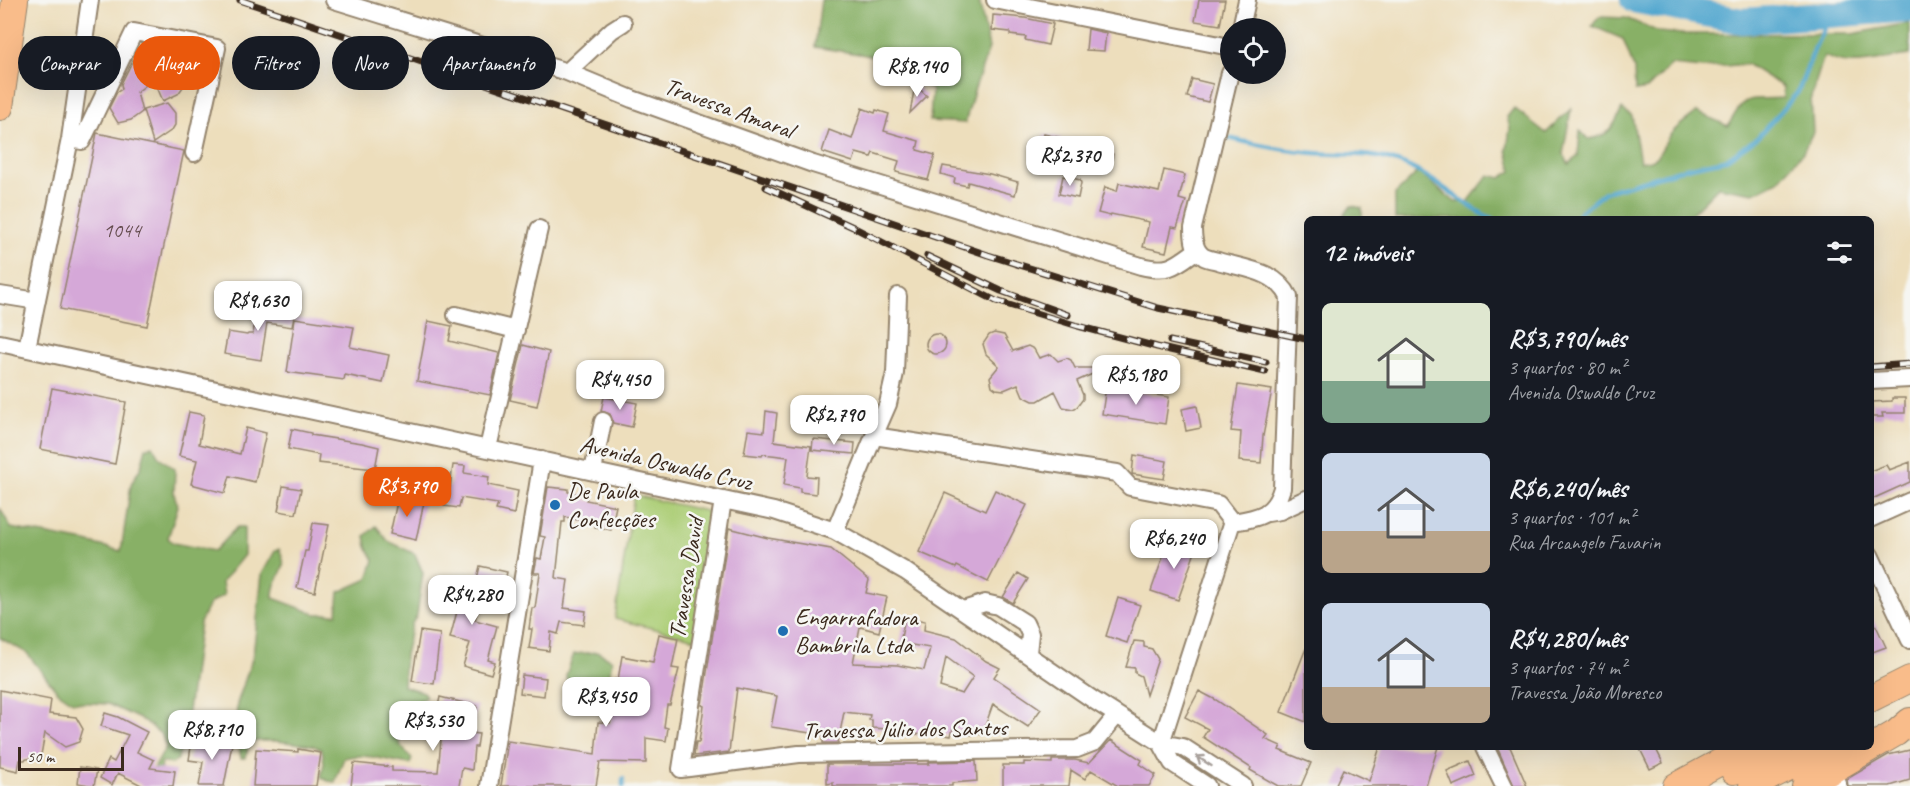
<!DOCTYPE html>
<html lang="pt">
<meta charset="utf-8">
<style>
:root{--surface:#171b24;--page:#20242c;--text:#f1f3f6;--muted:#9ea1a6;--accent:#ea580c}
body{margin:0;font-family:Caveat,sans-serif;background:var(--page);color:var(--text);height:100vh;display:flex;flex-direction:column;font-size:22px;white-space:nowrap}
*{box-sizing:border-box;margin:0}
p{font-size:20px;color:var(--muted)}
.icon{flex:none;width:33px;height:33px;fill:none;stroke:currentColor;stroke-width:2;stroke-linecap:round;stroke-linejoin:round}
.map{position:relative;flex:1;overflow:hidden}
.drawer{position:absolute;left:1304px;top:216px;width:570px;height:534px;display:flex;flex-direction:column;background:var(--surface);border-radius:9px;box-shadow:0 6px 24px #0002}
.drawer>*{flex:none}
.top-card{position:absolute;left:18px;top:36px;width:570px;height:54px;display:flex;gap:12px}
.controls{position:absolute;left:1220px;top:18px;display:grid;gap:12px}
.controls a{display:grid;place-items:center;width:66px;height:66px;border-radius:50%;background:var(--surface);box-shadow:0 6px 24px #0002;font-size:30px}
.scale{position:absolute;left:18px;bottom:15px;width:106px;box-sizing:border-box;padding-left:6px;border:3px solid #3b2a1e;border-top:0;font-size:16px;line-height:21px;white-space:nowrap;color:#3b2a1e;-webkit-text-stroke:4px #f6f6f2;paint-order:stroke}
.price{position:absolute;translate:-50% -51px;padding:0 14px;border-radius:12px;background:#fff;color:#222;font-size:20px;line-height:39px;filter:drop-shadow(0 2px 3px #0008)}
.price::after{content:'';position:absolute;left:50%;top:36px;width:18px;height:14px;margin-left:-9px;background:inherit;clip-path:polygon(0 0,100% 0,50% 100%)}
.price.current{background:var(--accent);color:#fff}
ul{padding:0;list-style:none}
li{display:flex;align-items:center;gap:18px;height:150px;padding:0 18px}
li span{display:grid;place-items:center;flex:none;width:168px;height:120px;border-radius:9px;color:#555}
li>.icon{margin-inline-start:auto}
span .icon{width:72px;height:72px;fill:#fffc;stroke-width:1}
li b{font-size:26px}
h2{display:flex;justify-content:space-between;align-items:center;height:72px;padding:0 18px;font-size:26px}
.pill{padding:0 21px;border-radius:27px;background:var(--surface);box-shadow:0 6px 24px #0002;font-size:21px;line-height:54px}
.pill.current{background:var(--accent);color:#fff}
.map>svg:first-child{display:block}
</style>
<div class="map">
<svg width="1910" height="786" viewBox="0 0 1910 786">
<rect width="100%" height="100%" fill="#f6f6f2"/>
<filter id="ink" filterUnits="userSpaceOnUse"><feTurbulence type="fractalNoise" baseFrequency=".0167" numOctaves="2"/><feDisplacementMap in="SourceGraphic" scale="12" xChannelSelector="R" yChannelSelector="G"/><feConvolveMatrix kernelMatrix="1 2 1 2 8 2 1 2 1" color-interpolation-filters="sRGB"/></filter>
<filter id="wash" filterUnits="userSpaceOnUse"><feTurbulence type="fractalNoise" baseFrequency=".008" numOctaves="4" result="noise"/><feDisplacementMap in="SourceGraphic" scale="24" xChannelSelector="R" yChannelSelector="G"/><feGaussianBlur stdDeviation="1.35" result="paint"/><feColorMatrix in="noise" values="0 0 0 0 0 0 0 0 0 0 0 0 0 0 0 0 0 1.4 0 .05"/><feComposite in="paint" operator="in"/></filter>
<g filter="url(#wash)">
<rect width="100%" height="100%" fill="#eddebc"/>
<path fill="#abcd75" stroke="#737c4a" stroke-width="1.5" d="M634,495L715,513L696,639L615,619Z"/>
<path fill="#88b066" stroke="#626d42" stroke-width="1.5" d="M821,0H979L989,48L975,88L965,123L930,121L932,90L900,66L879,57L815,47Z
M1599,17L1626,18L1659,32L1682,34H1852L1910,23V55C1889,57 1868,65 1847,63C1840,63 1831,59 1824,56L1811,97L1813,132L1803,152L1778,181L1754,193L1718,187L1686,219H1395V194L1418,172L1455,202H1468L1489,175L1501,178L1512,171L1507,150L1510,128L1507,117L1514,108L1546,133L1571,109L1563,154L1569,164L1578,156L1580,131L1589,139C1610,136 1613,127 1622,109L1632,116L1640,162C1663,160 1659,149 1670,135C1677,126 1688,119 1697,112L1728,126C1747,91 1747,101 1783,98V87L1747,64L1703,68L1671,65L1647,89L1635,91L1634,69L1623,39L1592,26Z
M1351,206L1362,208V219H1341Z
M153,446L159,457L175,469L174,494L178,506L168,538L173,543L214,551L237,527H244V555L222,582L224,595L209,604L200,623L185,733L178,759L172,764L162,762L159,781L151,774L166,747L162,735L144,721L108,704L73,702L57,691L27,653L0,638V508L11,528L86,542L121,551L131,484L141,467L146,448Z
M376,526L388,541L415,554L423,573L417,615L412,624L405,655L403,686L423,692L426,696L402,715L393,727L401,746L412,759L410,764C389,761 365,752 344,758L335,782L328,781L321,777L324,763L322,749L311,745L276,741H255L248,747L246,758H241L236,729L237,704L253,656L262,574L275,551L279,549C292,572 272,575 273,598L316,614H337L339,592L368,579L374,560L367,547L365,536Z
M598,652L612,660L605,703L590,699L587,692L567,682L566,675L574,654Z"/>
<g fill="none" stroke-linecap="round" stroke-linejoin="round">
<path stroke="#53a7cf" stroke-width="4.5" d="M1228,138C1253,144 1279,150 1305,152C1335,156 1367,151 1397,162C1432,174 1459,203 1492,219
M1577,219L1579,213L1605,192L1690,167L1725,160L1757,138L1798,92L1816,45L1830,16
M623,779V786"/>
<path stroke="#53a7cf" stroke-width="26" d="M1633,0L1742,21L1910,9"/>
</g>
<g id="blocks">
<path fill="#d5a8d8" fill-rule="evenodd" d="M1199,0H1225L1220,25L1195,21Z
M993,15L1025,18L1053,24L1048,45L1025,40L1026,37L1010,35V32L992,30Z
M1088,29L1106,33L1104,51L1086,50Z
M133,60L144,63L155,78L137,92L142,112L131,120L118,123L109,108L117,92L122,89L121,84Z
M168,69L179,72L182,76L183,87L178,94L163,101L154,80L163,71Z
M1192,79L1213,84L1208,102L1187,97Z
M915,85L927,96L910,113Z
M167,103L175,113V125L172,130L153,143L143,110Z
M862,108L875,113L876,110L889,114L884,131L919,141L917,150L935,155L928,180L896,172L899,161L873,153L871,157L856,153L853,162L822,152L829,130L852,139Z
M97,133L184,151L147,326L60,309Z
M1044,134L1061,138L1057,156L1040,153Z
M1098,151L1113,154L1111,166L1096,163Z
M943,166L990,174L1018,182L1015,195L968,182L967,186L954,183L955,178L941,174Z
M1164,170L1185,175L1179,199L1186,201L1177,228L1172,227L1166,252L1143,247L1149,222L1111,214L1110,216L1098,213L1105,187L1117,191L1119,183L1159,192Z
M1063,176L1080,180L1081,183L1078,198L1059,194Z
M257,304L295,310L292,327L267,323L261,360L224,354L228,332L247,335L248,334H253Z
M295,318L354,327L350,347L389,355L383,383L345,375L344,380L287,372Z
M428,321L452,326L449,341L499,353L490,395L417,381Z
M994,333L1004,335L1013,351L1028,346L1034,349L1039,358L1051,354L1058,361L1067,358L1071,360L1075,368H1106L1077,381L1083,395V399L1077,407L1073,409L1063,407L1055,391L1038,401H1033L1023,396L1018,384L1004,390L996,389L992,386L990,377L999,366L986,354L983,344L989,335Z
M926 344a10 10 0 1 1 20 0a10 10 0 1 1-20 0Z
M523,345L549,352L537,406L510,400Z
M1238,385L1272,390L1263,436L1261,463L1239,461L1241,432L1231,431Z
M1106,387L1169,397L1165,424L1102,414Z
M52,388L126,402L115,464L40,449Z
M604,397L637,403L632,427L613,423L610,414L601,411Z
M1892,398H1905V413H1882L1883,417H1872V402L1892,401Z
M1197,406L1201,428L1186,431L1182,409Z
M766,411L777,413L774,441L811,446L807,476L817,477L816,494L800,492V488L784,485L788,457L763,454L762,456L744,454L748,430L764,432Z
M189,412L204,415L199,444L240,454L246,428L266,433L255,482L230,476L225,493L191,484L197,460L179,456Z
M292,429L311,433V435L362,443L379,447L375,469L318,463L319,455L288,449Z
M813,439L855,443L854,454L812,450Z
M1134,455L1167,461L1164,479L1132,474Z
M1910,462V482L1870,500V471L1886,465L1889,470Z
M453,465L465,466L464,473L489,477L488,485L518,491L514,514L496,510L498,504L461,498L459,508L444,506L447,487H450Z
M283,486L301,489L296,514L278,511Z
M548,487L568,489V492L587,496L586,500L616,506L611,530L595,527L596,524L565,517V522H562L556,578L568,580L564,608L586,611L584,625L561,622L558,634L551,632L549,651L529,648L532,629H529L532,608H535L540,573H534L537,558L541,559L545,537L540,536Z
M995,490L1027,505L988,582L957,566L956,568L919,552L945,493L985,511Z
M398,497L424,502L416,540L390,534Z
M313,523L329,525L315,592L297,588L305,551H308Z
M729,528L768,538L831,549L869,580L866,593L887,597L879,632L860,627L853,663L897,665L924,670L930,648L900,643L905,617L925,621L924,630L956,638L986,661L1000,668L994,677L1041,709L1028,727L993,704L982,735L973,732L972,735L953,728L951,736L926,731V735L887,732V729L872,728V720H869L870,715L844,712L838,743H823V735L771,727L777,696L737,688L729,752L694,756L696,742H699L704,706L702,705ZM946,657L973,677L962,694L940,687Z
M1169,540L1196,549L1178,600L1151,591Z
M480,566L507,572L503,589L476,583Z
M1018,573L1028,579L1013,603L1003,597Z
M453,578L485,589L475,620L497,626L488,660L495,662L491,674L463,666L470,643L450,638L460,600L447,596Z
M1118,598L1140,605L1127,643L1106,636Z
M1870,613L1886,647L1870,653Z
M420,631L440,634L434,684L412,681Z
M659,634L678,638L672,668L679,669L670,705H667L664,727L668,728L666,741L646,738V763L600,762L596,786H501L508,741L595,754L598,722L610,723L618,693L613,692L615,679L618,680L622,656L653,662Z
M1134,641L1144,642V647L1152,649L1158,659L1146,695L1141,676L1135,673V668L1126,667Z
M1306,648V722L1281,712Z
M522,675L546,678L544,696L520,693Z
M0,690L51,700L49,714L76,717L83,729L79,742L65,747L45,733L41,755L24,760H20L18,771L0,767Z
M1199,691L1216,700L1268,735L1265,739L1281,746L1279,750L1311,763L1301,786H1278L1250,770L1251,768L1203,737L1208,729L1185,717Z
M440,697L477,706L471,733L479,734L477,747H474L472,770L462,768L459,786H351L354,763L392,767V771L438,772L441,740L425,737L427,724L434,725Z
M105,713L118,717L147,732L137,752L154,760L150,768L175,771L173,786H143L118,773L112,785L100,778L109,759L114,762L128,735L101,726Z
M192,740L232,744L224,786H199L203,762L189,760Z
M1111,740L1142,760L1140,764L1156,775L1149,786H1118L1091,770L1085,779L1071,770L1069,786H1003V765H1024V762L1052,763V760H1075L1089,763Z
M1380,747H1438L1426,786H1335L1343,769L1369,781Z
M1497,747H1510L1527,786H1514Z
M1639,747H1655L1663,763L1650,769Z
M256,749L298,752V749L321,753L316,786H253Z
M1910,750V780L1890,786H1848L1847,779L1888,755Z
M976,761L977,781L952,783V786H833V783L827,784V764H929V762Z
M1470,761L1476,776L1453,786L1447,771Z
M80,767L97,770L94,786L78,783Z"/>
</g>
</g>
<g filter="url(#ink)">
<use href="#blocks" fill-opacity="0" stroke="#94846d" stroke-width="1.5"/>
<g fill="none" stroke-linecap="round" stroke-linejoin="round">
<defs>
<path id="minor" d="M334,0L567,72L632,99L813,164L1141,266C1169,273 1175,266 1197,250
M995,0L1230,47
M1241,28L1247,0
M567,72L612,30L623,23
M1230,73L1193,228C1193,239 1194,251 1204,257C1208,259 1214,260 1218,261C1244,269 1276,270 1289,297L1282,488C1274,516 1258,518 1232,522
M70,139L82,141L134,32L217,48L194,153
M0,295L37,301
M456,315L516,330
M0,343L774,511L835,531L905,571L1095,701L1161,743L1183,747L1243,786
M27,348L70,139L90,0
M1870,381L1910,379
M874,436L888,404L895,373L898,296
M488,448L539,229
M593,471L603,421
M723,500L681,769L799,754L1077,749L1095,742L1117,715
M1268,513L1280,511L1306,499
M1870,519L1910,501
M835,531L874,436L1117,473L1130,487L1218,504L1232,522
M1870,555L1910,640
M963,610L985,603L998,606L1025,623L1030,634L1028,653
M1161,743L1232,522
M1161,743L1172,763L1207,786
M1485,747L1504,786
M1833,771L1838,786
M489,786L542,460"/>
<path id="highway" d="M0,107L15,0
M1870,699L1910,679
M1734,771L1779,747
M1676,786L1748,747
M1752,786L1829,747
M1805,786L1896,733L1910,721"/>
</defs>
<use href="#minor" stroke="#94846d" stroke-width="20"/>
<use href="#highway" stroke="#94846d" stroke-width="28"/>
<use href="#minor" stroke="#fff" stroke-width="16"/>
<use href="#highway" stroke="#f9bc8a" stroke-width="26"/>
<defs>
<path id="rail" d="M240,0L988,255L1158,308L1306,339
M766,187L853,227L996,301L1078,326L1157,347L1265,372
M927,256L1001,291L1068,315
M1170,341L1266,362
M1870,367L1910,364"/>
</defs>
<use href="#rail" stroke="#3b2a1e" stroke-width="7"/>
<use href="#rail" stroke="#f6f6f2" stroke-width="4.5" stroke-dasharray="14" stroke-linecap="butt"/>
</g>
<defs><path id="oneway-shaft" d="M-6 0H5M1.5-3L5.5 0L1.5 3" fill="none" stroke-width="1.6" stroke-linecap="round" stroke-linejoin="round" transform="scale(1.5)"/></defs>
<use stroke="#a79f9a" href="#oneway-shaft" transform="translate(1204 761) rotate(-147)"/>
</g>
<g fill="#1f6fb2" stroke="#f6f6f2" stroke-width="2">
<circle cx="555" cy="505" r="6"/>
<circle cx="783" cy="631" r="6"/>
</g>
<g text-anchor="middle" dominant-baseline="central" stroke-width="5" stroke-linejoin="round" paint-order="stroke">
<g font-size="21" fill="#624a4c">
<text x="122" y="230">1044</text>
</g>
<g font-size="24" fill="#3b2a1e" stroke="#f6f6f2">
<text transform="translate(729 108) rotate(20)">Travessa Amaral</text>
<text transform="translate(666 463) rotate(13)">Avenida Oswaldo Cruz</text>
<text transform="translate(686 578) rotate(-81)">Travessa David</text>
<text transform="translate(905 729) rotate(-1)">Travessa Júlio dos Santos</text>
</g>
<g font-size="24" fill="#3b2a1e" stroke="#f6f6f2" text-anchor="start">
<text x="567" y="491">De Paula<tspan x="567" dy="28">Confecções</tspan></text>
<text x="795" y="617">Engarrafadora<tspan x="795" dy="28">Bambrila Ltda</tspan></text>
</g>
</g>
</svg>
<div class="controls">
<a><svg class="icon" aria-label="locate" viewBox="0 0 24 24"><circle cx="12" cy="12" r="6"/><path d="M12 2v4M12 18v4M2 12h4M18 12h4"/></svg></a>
</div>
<div class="scale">50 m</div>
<b class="price" style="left:917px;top:98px">R$8,140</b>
<b class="price" style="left:1070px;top:187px">R$2,370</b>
<b class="price" style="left:258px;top:332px">R$9,630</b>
<b class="price" style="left:1136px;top:406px">R$5,180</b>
<b class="price" style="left:620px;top:411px">R$4,450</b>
<b class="price" style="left:834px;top:446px">R$2,790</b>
<b class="price current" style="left:407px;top:518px">R$3,790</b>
<b class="price" style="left:1174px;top:570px">R$6,240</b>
<b class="price" style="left:472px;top:626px">R$4,280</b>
<b class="price" style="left:606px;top:728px">R$3,450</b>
<b class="price" style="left:433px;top:752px">R$3,530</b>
<b class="price" style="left:212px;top:761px">R$8,710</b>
<div class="top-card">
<a class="pill">Comprar</a>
<a class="pill current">Alugar</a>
<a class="pill">Filtros</a>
<a class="pill">Novo</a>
<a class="pill">Apartamento</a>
</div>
<section class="drawer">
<h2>12 imóveis<svg class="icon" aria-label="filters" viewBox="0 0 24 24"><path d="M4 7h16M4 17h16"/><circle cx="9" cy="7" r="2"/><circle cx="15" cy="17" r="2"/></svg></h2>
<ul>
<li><span style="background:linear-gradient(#dfe7d0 65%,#7fa58c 0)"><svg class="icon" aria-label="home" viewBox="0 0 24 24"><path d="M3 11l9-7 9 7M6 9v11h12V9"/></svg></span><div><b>R$3,790/mês</b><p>3 quartos · 80 m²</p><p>Avenida Oswaldo Cruz</p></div></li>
<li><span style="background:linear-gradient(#c9d6e8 65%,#b9a48a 0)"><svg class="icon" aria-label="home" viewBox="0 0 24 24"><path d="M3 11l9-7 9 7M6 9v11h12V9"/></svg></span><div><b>R$6,240/mês</b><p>3 quartos · 101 m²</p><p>Rua Arcangelo Favarin</p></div></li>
<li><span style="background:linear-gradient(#c9d6e8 70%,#b9a48a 0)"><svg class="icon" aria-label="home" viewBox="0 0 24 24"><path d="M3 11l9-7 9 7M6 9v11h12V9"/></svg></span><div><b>R$4,280/mês</b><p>3 quartos · 74 m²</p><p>Travessa João Moresco</p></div></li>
</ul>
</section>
</div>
